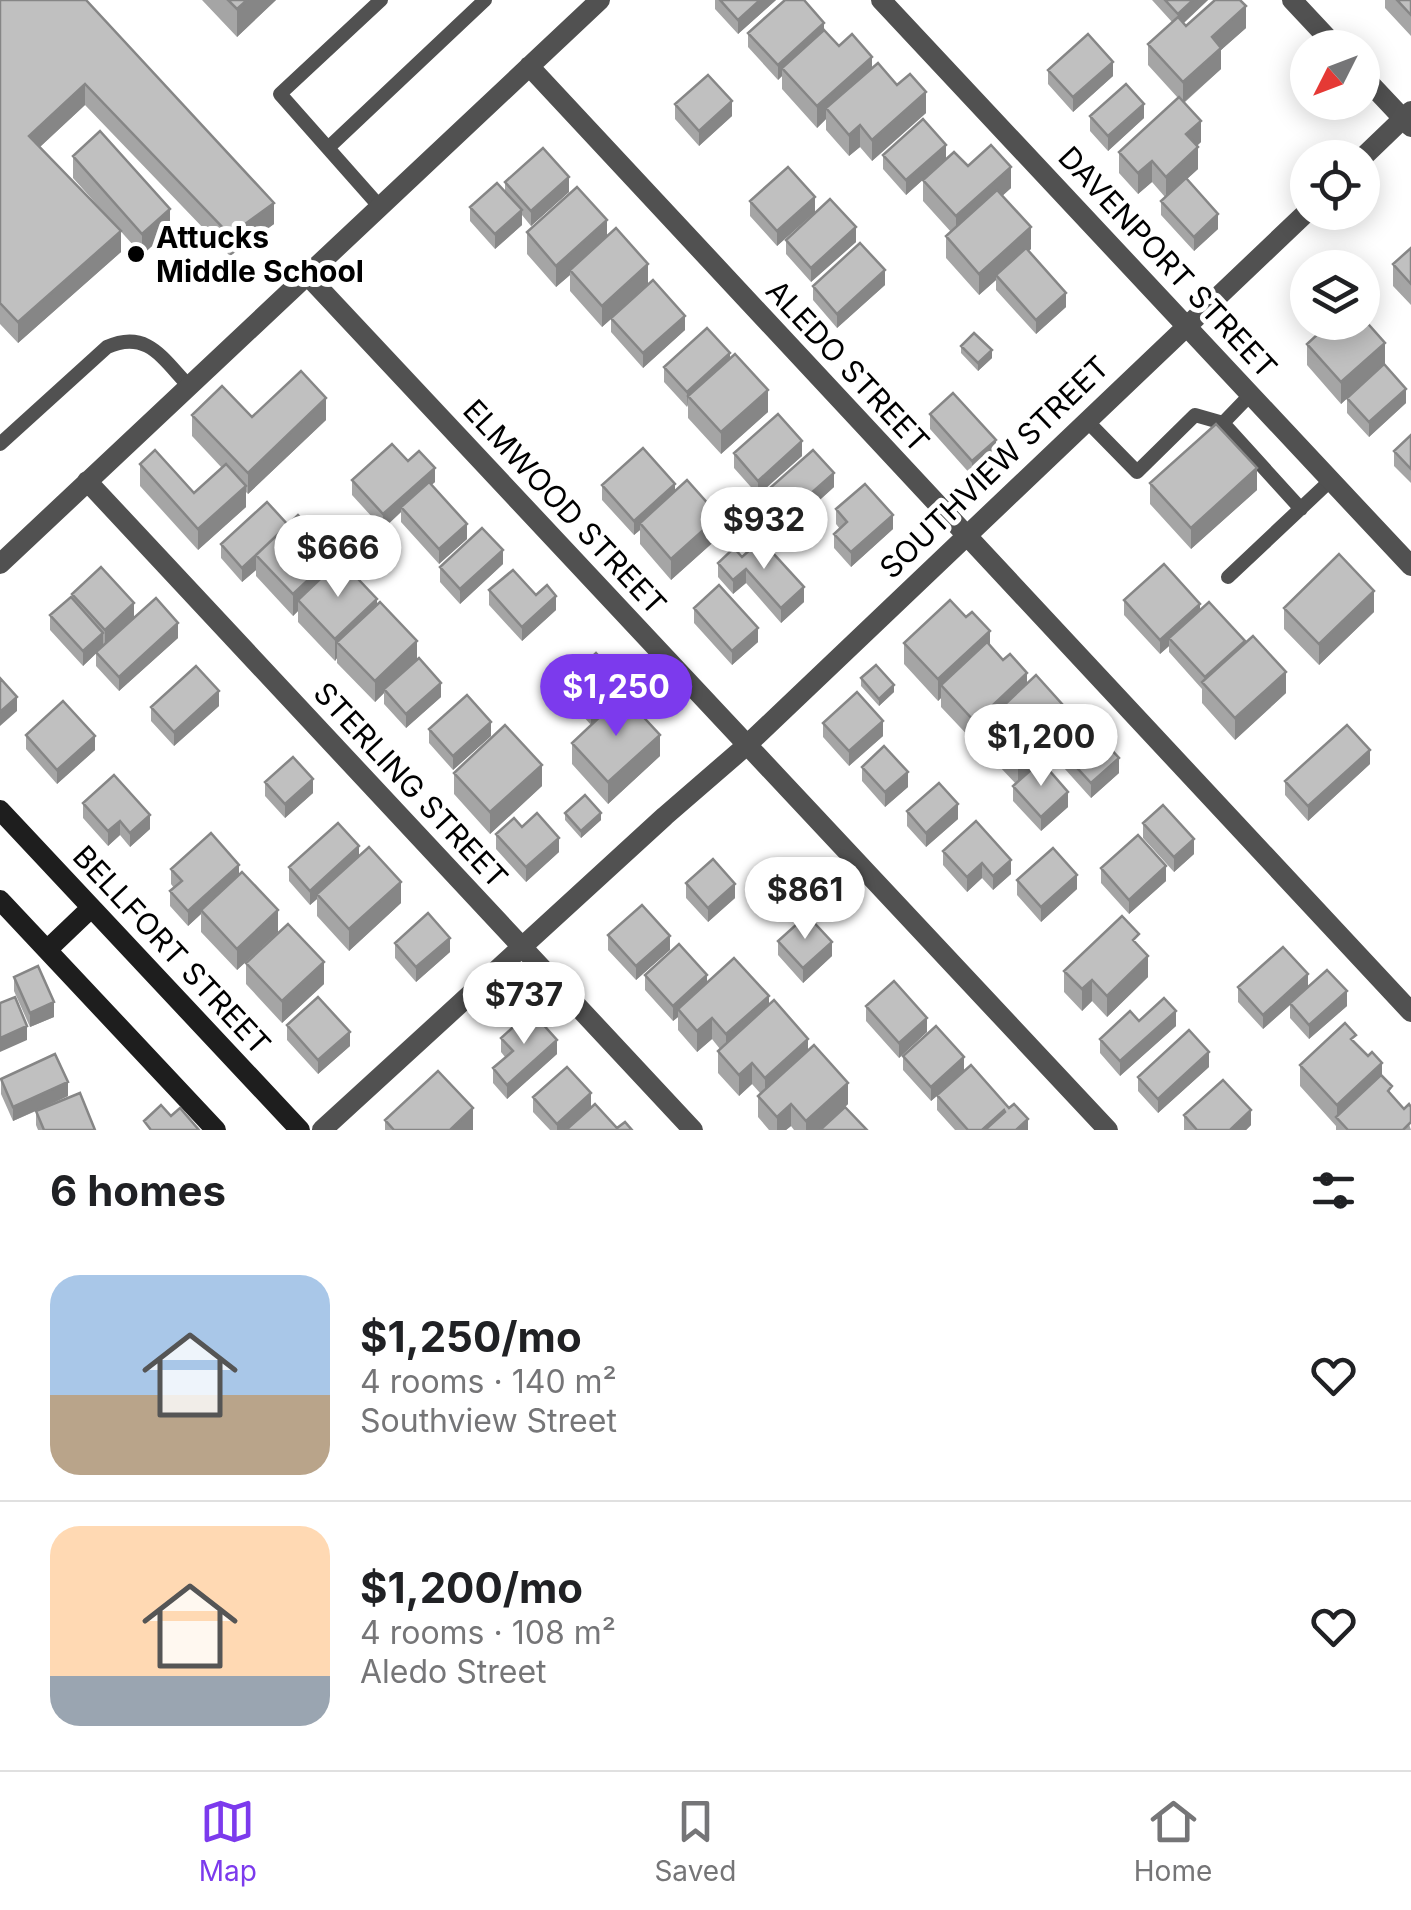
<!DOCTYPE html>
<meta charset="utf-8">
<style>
:root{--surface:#fff;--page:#f2f2f2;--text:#202124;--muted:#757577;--line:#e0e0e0;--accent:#7c3aed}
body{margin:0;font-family:Inter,sans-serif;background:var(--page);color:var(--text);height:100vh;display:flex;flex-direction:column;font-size:38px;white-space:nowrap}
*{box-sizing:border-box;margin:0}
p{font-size:32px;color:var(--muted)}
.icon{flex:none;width:55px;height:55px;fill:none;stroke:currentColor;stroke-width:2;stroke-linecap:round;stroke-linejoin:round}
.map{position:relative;height:1130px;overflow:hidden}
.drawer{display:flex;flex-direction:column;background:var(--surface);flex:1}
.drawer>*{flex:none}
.needle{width:65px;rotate:228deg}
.tools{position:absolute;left:1290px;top:30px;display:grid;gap:20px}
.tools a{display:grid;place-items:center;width:90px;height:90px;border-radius:50%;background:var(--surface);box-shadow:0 5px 25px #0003;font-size:50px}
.price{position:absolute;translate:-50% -85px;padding:0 22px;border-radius:35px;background:#fff;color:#222;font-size:32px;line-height:65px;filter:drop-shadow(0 2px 5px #0008)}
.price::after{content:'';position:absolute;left:50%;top:60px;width:30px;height:22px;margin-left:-15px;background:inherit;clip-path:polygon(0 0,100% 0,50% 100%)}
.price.on{background:var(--accent);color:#fff}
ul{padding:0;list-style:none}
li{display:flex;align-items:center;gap:30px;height:250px;padding:0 50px}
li+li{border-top:2px solid var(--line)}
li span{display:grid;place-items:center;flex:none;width:280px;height:200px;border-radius:30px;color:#555}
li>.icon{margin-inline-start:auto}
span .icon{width:120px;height:120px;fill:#fffc;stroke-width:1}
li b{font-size:42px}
h2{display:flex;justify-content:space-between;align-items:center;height:120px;padding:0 50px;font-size:42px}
.tabs{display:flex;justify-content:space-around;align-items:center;height:140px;border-top:2px solid var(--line);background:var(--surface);font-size:28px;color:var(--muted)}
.tabs a{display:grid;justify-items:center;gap:5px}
.tabs .on{color:var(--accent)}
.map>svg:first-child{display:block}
</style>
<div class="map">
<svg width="1411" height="1130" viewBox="0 0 1411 1130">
<rect width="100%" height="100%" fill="#fff"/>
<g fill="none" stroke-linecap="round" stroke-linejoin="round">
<path stroke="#515151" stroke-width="14" d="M328,148L485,0
M380,207L280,94L381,0
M1086,420L1137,472L1195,415L1223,423L1301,509
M1223,423L1251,394
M0,444L107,347C147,329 163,359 188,385
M1228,577L1331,480"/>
<path stroke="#515151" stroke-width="20" d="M881,0L1411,566
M1292,0L1337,48
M529,66L1411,1012
M1362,75L1411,127
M1362,158L1411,111
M307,275L1108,1130
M87,481L693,1130
M0,564L600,0
M322,1130L665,816L747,745L1308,211"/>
<path stroke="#1e1e1e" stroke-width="20" d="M0,810L300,1130
M0,900L216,1130
M47,950L91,908"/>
</g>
<path fill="#a5a5a5" d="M0,0L274,224L230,256L85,105L40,147L121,252L18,343L0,324Z
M202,0H276L237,37Z
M715,0H776L738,34L715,9Z
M1152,0H1208L1184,23L1186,26L1246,28L1221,50V69L1184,103L1201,142L1197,146L1198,169L1187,179L1218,229L1194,251L1161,215V201L1165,197L1152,182L1138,194L1119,173V152L1178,98L1148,65V44L1172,22Z
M1385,0H1411V36L1385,8Z
M824,30L839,46L897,85L926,113L872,161L860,147L849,156L826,130V119L817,128L782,89V76L778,80L748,47V33Z
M1048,70L1113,76L1073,112L1048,84Z
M675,104L732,116L699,146L675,119Z
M1090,116L1144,118L1108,151L1090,131Z
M883,155L946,159L906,195L883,169Z
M73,156L170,230L142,255L73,178Z
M968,166L1011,188L1002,196L1031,249L1028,251L1066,307L1036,334L996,290V280L979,295L946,258V236L951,232L923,201V180Z
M505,182L569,192L531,226L522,215V225L495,249L470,221V207L505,192Z
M750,201L815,212L777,246L750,216Z
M527,232L607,237L685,330L643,368L611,332V319L602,327L570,291V275L556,287L527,254Z
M786,240L856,242L811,282L786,254Z
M1411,248V305L1393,286V264Z
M885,285L837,328L813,300V286Z
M1307,344L1385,364L1406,403L1369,437L1347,413V398L1341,404L1307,365Z
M961,346L992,358L978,371L961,353Z
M730,359L768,412L721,454L688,418V405L687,407L664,382V367Z
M930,414L996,455L972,476L930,429Z
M192,415L326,420L248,494L246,492V507L198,550L140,486V464L194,493L222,468L192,436Z
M1411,435V483L1394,466V451Z
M734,453L802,456L758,495L734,468Z
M408,461L435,482L431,485L467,539L439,564L401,522V512L383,529L352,495V480Z
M1150,483L1257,490L1191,549L1150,504Z
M602,485L675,491L719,537L671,580L640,544V530L634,535L602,500Z
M834,487L791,526L770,503V488Z
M836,509L893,529L851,567L834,548V534L840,529L836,524Z
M288,525L336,564L377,604L417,660L441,697L406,728L384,704V693L375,702L337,663V658L335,661L298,622V611L293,616L256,576V570L242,582L221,558V544Z
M742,557L804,602L781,623L746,583L733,594L718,577V563Z
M503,564L460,604L440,582V567Z
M489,590L536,595L556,610L522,641L489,605Z
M72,594L134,618L178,638L119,691L96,666V653L83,666L50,630V615L72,598Z
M1124,600L1200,610L1245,643L1286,693L1235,740L1202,703V689L1169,652V646L1160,654L1124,615Z
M694,608L758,642L732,665L694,623Z
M1284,608L1374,612L1319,665L1284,629Z
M904,643L990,645L1071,729L1119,773L1091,798L1055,758V751L1042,763L1068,807L1041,831L1013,801V786L1016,784L982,748V737L975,743L941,707V698L938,701L904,664Z
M861,678L894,692L879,706L861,686Z
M565,682L622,696L660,756L608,804L572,764V743L591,725L565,696Z
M219,706L174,746L151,721V707Z
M823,723L883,736L849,766L823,737Z
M429,729L491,736L453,770L429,743Z
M26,735L95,750L57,784L26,749Z
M1370,764L1308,821L1285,795V781Z
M862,767L908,787L885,807L862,781Z
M454,773L542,786L490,834L454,794Z
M265,782L313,793L285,818L265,796Z
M83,803L150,829L130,847L120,835L108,846L83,818Z
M907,811L958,819L926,847L907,826Z
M565,813L601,820L581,838L565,820Z
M1143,823L1194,854L1174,872L1143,838Z
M496,834L559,852L526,882L496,849Z
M943,851L1011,874L993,890L982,878L967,892L943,865Z
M359,855L401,903L349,951L317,916V899L310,905L289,881V867Z
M1101,868L1166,881L1129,914L1101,883Z
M171,869L239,875L278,932L237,970L201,932V914L188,926L170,906V891L174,888L171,884Z
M1017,880L1077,889L1041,922L1017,895Z
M686,883L735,898L708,922L686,898Z
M608,935L670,950L636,980L608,950Z
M778,941L832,956L803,983L778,955Z
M395,943L450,952L416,982L395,958Z
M1139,946L1148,977L1107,1017L1092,1001L1082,1011L1064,992V971Z
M246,963L324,984L282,1023L246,984Z
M645,975L707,982L769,1005L808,1050L848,1104L845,1107L867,1130H794L791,1126L786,1130H769L758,1117V1096L760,1093L752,1084L739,1096L718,1073V1051L720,1049L712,1039L697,1052L678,1030V1017L673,1021L645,990Z
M14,977L54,1017L30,1027L14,991Z
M1238,987H1308L1347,1006L1309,1039L1290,1018V1005L1263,1029L1238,1002Z
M866,1006L927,1032L899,1058L866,1021Z
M1139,1021L1176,1026L1120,1076L1100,1053V1039Z
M287,1025L350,1046L318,1074L287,1040Z
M501,1038L557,1054L507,1099L493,1083V1068L505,1057L501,1052Z
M1356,1044L1382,1076L1392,1096L1404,1109L1411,1130H1336V1126L1300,1086V1065Z
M903,1056L964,1072L1028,1130H955L937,1110V1096L931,1101L903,1070Z
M1209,1067L1158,1113L1138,1091V1077Z
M1,1079L68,1096L37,1111L95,1130H38L36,1125V1111L13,1121L1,1094Z
M533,1097L591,1108L617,1128L632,1130H550L533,1112Z
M1184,1115L1251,1125L1246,1130H1184Z
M385,1120L473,1130H385Z"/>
<path fill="#868686" d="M247,0H276L237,37V9Z
M760,0H776L738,34V20Z
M1193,0H1208L1178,28V14Z
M1246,6V28L1221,50V69L1183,103V82L1212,37Z
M824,23V37L782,68V76L778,80V65Z
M872,57V78L826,108V119L817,128V106Z
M1113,62V76L1073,112V97Z
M85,84V105L29,157V136Z
M926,92V113L872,161V140Z
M732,101V116L699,146V131Z
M1144,104V118L1108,151V136Z
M1201,121V142L1186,155V134Z
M860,125V147L849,156V135Z
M946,145V159L906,195V180Z
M1198,147V169L1166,198V177Z
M1152,161V182L1138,194V173Z
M1011,167V188L956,238V216Z
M569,177V192L531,226V211Z
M815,197V212L777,246V231Z
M274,203V224L230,256V235Z
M170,209V230L142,255V234Z
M522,210V225L495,249V234Z
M1218,214V229L1194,251V237Z
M607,220V241L570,270V275L556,287V266Z
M856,227V242L811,282V268Z
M1031,227V249L998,278L996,275V280L979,295V274Z
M121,231V252L18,343V322Z
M648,264V286L602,327V306Z
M885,270V285L837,328V314Z
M1066,293V307L1036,334V320Z
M685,316V330L643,368V353Z
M1385,343V364L1341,404V382Z
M992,350V358L978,371V363Z
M730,353V368L688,396L687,407V392Z
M1406,389V403L1369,437V422Z
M768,390V412L721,454V432Z
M326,398V420L248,494V473Z
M996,440V455L972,476V461Z
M802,441V456L758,495V481Z
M435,468V482L403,510L401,507V512L383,529V514Z
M1257,468V490L1191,549V528Z
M834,473V487L791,526V511Z
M675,484V498L640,523V530L634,535V521Z
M246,486V507L198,550V529Z
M893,515V529L851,567V552Z
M719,516V537L671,580V559Z
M467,524V539L439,564V549Z
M503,550V564L460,604V589Z
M336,554V576L298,600V611L293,616V594Z
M256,555V570L242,582V568Z
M746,569V583L733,594V580Z
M804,587V602L781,623V608Z
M1374,591V612L1319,665V644Z
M556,596V610L522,641V627Z
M377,599V620L337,642V658L335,661V639Z
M134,603V618L105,644V630Z
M1200,604V618L1169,638V646L1160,654V640Z
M178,623V638L119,691V677Z
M758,628V642L732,665V651Z
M990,631V652L941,685V698L938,701V679Z
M103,633V647L83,666V651Z
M417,641V662L384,689V693L375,702V681Z
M1286,672V693L1235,740V718Z
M1027,673V694L982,726V737L975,743V722Z
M622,682V697L591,725V710Z
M441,683V697L406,728V714Z
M894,685V692L879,706V699Z
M219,691V706L174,746V732Z
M17,697V711L0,726V712Z
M1071,714V735L1055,744V751L1018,786V765Z
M883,721V736L849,766V751Z
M491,722V736L453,770V756Z
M660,735V756L608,804V782Z
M95,736V750L57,784V770Z
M1370,750V764L1308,821V806Z
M1119,758V773L1091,798V783Z
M542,765V786L490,834V812Z
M908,772V787L885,807V792Z
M313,779V793L285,818V804Z
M1068,792V807L1041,831V817Z
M958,804V819L926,847V833Z
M601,813V820L581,838V831Z
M150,815V829L130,847V833Z
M120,821V835L108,846V831Z
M559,838V852L526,882V867Z
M1194,839V854L1174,872V857Z
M359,846V861L317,894V899L310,905V891Z
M1011,860V874L993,890V876Z
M982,863V878L967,892V877Z
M239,865V879L201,910V914L188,926V911Z
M1166,866V881L1129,914V900Z
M1077,875V889L1041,922V907Z
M401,882V903L349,951V929Z
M735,884V898L708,922V908Z
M278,910V932L237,970V949Z
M670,936V950L636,980V966Z
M450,938V952L416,982V967Z
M832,942V956L803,983V968Z
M1148,956V977L1107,1017V996Z
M324,962V984L282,1023V1001Z
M1308,974V989L1263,1029V1015Z
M707,975V990L678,1009V1017L673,1021V1006Z
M1092,980V1001L1082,1011V989Z
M1347,991V1006L1309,1039V1025Z
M769,996V1017L726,1055V1034Z
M54,1002V1017L30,1027V1013Z
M1176,1011V1026L1120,1076V1061Z
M712,1018V1039L697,1052V1031Z
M927,1018V1032L899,1058V1043Z
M27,1026V1040L0,1052V1038Z
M350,1032V1046L318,1074V1060Z
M808,1039V1060L765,1099V1078Z
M557,1040V1054L507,1099V1085Z
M1209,1052V1067L1158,1113V1099Z
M964,1057V1072L931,1101V1087Z
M752,1063V1084L739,1096V1075Z
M1382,1063V1084L1337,1118V1105Z
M68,1082V1096L13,1121V1107Z
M848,1083V1104L820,1130H806V1121Z
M591,1093V1108L567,1130H557V1124Z
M791,1104V1126L786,1130H777V1117Z
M473,1108V1130H450Z
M1251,1110V1125L1246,1130H1230Z
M1028,1119V1130H1016Z"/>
<path fill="#c0c0c0" stroke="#868686" stroke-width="2.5" d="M0,0H86L274,203L230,235L85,84L29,136L121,231L18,322L0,303Z
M228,0H247L237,9Z
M720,0H760L738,20Z
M785,0H804L824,23L778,65L748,33Z
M1165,0H1193L1178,14Z
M1215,0H1240L1246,6L1212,37L1221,48L1183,82L1148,44L1178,17L1186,26Z
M1397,0H1411V15Z
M824,30L839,46L852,34L872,57L817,106L782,68Z
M1088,34L1113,62L1073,97L1048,70Z
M878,63L897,85L910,74L926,92L872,140L860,125L849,135L826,108Z
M708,75L732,101L699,131L675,104Z
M1126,84L1144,104L1108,136L1090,116Z
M1179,97L1201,121L1186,134L1198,147L1166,177L1152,161L1138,173L1119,152Z
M923,119L946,145L906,180L883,155Z
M100,131L170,209L142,234L73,156Z
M991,145L1011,167L956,216L923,180L954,152L968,166Z
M543,148L569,177L531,211L505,182Z
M788,167L815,197L777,231L750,201Z
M1186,178L1218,214L1194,237L1161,201Z
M497,183L522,210L495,234L470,207Z
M577,187L607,220L556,266L527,232Z
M997,190L1031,227L979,274L946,236Z
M830,199L856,227L811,268L786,240Z
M616,228L648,264L602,306L570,270Z
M860,243L885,270L837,314L813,286Z
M1026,248L1066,293L1036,320L996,275Z
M1411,248V284L1393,264Z
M653,280L685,316L643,353L611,318Z
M1362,317L1385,343L1341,382L1307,344L1331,322H1362Z
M707,328L730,353L687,392L664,367Z
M974,333L992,350L978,363L961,346Z
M735,354L768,390L721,432L688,396Z
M1384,364L1406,389L1369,422L1347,398Z
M301,371L326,398L248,473L192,415L222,386L252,417Z
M953,393L996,440L972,461L930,414Z
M778,414L802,441L758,481L734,453Z
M1216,424L1257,468L1191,528L1150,483Z
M1411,435V469L1394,451Z
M392,444L408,461L419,451L435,468L383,514L352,480Z
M643,448L675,484L634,521L602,485Z
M155,450L194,493L226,464L246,486L198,529L140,464Z
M813,450L834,473L791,511L770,488Z
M687,480L719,516L671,559L640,523Z
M429,482L467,524L439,549L401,507Z
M865,484L893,515L851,552L834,534L847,522L836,509Z
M267,502L288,525L242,568L221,544Z
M298,515L336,554L293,594L256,555Z
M482,528L503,550L460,589L440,567Z
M761,540L804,587L781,608L746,569L733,580L718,563L734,548L742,557Z
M1339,554L1374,591L1319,644L1284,608Z
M340,560L377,599L335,639L298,600Z
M1164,564L1200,604L1160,640L1124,600Z
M101,567L134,603L105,630L72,594Z
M513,570L536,595L547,585L556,596L522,627L489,590Z
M719,585L758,628L732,651L694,608Z
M71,597L103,633L83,651L50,615Z
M156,598L178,623L119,677L96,652Z
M950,600L966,617L972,612L990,631L938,679L904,643Z
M380,602L417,641L375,681L337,642Z
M1209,602L1245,641L1205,677L1169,638Z
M1253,636L1286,672L1235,718L1202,682Z
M987,642L1003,660L1010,654L1027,673L975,722L941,685Z
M596,653L622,682L591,710L565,682Z
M419,658L441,683L406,714L384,689Z
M876,665L894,685L879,699L861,678Z
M196,666L219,691L174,732L151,707Z
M1036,675L1071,714L1018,765L982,726Z
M0,678L17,697L0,712Z
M857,692L883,721L849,751L823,723Z
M467,695L491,722L453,756L429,729Z
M623,695L660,735L608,782L572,743Z
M63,701L95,736L57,770L26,735Z
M1083,719L1119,758L1091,783L1055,744Z
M505,725L542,765L490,812L454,773Z
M1347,725L1370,750L1308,806L1285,781Z
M884,746L908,772L885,792L862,767Z
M293,757L313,779L285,804L265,782Z
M1041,761L1068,792L1041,817L1013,786Z
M114,775L150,815L130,833L120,821L108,831L83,803Z
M939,783L958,804L926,833L907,811Z
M585,795L601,813L581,831L565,813Z
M1163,805L1194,839L1174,857L1143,823Z
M537,813L559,838L526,867L496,834L514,818L522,827Z
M976,821L1011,860L993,876L982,863L967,877L943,851Z
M338,823L359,846L310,891L289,867Z
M211,833L239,865L188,911L170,891L182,881L171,869Z
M1138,835L1166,866L1129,900L1101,868Z
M369,847L401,882L349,929L317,894Z
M1053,848L1077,875L1041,907L1017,880Z
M713,859L735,884L708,908L686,883Z
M242,872L278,910L237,949L201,910Z
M642,905L670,936L636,966L608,935Z
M428,913L450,938L416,967L395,943Z
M807,915L832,942L803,968L778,941Z
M1122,916L1139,934L1133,940L1148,956L1107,996L1092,980L1082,989L1064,971Z
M288,924L324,962L282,1001L246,963Z
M679,944L707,975L673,1006L645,975Z
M1283,947L1308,974L1263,1015L1238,987Z
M734,958L769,996L726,1034L712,1018L697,1031L678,1009Z
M38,966L54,1002L30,1013L14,977Z
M1327,970L1347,991L1309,1025L1290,1003Z
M894,981L927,1018L899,1043L866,1006Z
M15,997L27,1026L0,1038V1003Z
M318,997L350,1032L318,1060L287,1025Z
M1164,998L1176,1011L1120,1061L1100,1039L1130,1011L1139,1021Z
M774,1000L808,1039L765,1078L752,1063L739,1075L718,1051Z
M531,1011L557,1040L507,1085L493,1068L513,1051L501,1038Z
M1345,1023L1356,1035L1351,1039L1368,1056L1372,1052L1382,1063L1337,1105L1300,1065Z
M936,1026L964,1057L931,1087L903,1056Z
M1189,1030L1209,1052L1158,1099L1138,1077Z
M814,1045L848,1083L806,1121L791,1104L777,1117L758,1096Z
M55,1054L68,1082L13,1107L1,1079Z
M971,1065L1009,1108L1014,1104L1028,1119L1016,1130H985L1005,1112L1004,1110L982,1130H968L937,1095Z
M567,1067L591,1093L557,1124L533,1097Z
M438,1071L473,1108L450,1130H394L385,1120Z
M1381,1075L1392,1086L1388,1091L1404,1109L1409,1104L1411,1107V1122L1403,1130H1348L1336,1117Z
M1223,1080L1251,1110L1230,1130H1197L1184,1115Z
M80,1093L95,1130H44L36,1111Z
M595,1104L617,1128L625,1122L632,1130H566Z
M161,1105L171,1116L180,1108L199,1130H151L144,1121Z
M845,1107L867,1130H820Z"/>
<circle fill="#000" stroke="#fff" stroke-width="4" cx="136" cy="254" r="10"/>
<g text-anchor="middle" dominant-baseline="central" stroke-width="10" stroke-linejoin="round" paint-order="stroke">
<g font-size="30" font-weight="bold" fill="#000" stroke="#fff" text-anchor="start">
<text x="156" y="237">Attucks<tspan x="156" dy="34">Middle School</tspan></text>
</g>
<g font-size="30" fill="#000" stroke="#fff">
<text transform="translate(1168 262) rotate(47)">DAVENPORT STREET</text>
<text transform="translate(848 366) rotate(47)">ALEDO STREET</text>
<text transform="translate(994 467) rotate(-44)">SOUTHVIEW STREET</text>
<text transform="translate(565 507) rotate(47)">ELMWOOD STREET</text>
<text transform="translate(411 785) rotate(47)">STERLING STREET</text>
<text transform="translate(172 950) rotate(47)">BELLFORT STREET</text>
</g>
</g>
</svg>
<div class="tools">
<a><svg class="needle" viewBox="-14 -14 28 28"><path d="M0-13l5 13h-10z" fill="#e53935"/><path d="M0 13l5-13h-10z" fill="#757577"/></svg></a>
<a><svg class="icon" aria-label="locate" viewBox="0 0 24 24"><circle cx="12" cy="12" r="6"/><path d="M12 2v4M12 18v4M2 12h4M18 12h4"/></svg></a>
<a><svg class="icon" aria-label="layers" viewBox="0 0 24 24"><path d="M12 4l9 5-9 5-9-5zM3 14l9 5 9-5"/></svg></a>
</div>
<b class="price" style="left:764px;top:572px">$932</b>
<b class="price" style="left:338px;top:600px">$666</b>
<b class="price on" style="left:616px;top:739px">$1,250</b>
<b class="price" style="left:1041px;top:789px">$1,200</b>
<b class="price" style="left:805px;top:942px">$861</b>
<b class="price" style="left:524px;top:1047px">$737</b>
</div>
<section class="drawer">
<h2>6 homes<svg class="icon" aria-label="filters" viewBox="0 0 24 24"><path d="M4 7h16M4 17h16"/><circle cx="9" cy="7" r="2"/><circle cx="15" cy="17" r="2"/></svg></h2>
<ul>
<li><span style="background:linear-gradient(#a9c7e8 60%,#b9a48a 0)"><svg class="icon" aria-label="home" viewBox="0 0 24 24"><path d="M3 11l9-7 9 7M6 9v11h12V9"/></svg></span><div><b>$1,250/mo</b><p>4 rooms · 140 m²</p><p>Southview Street</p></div><svg class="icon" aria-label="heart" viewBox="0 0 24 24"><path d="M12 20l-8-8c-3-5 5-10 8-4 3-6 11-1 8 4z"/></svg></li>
<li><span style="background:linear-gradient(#ffd9b3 75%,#9aa5b1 0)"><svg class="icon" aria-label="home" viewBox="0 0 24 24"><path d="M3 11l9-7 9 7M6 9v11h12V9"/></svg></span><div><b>$1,200/mo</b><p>4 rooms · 108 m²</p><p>Aledo Street</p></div><svg class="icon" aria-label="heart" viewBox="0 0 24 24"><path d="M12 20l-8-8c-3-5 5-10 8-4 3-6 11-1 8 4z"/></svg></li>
</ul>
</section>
<nav class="tabs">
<a class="on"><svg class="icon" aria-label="map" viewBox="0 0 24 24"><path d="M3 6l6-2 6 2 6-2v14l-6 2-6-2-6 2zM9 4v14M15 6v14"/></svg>Map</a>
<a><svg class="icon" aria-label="saved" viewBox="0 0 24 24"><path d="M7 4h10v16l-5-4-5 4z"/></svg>Saved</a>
<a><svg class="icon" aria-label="home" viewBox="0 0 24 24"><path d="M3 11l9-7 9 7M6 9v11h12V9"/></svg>Home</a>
</nav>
